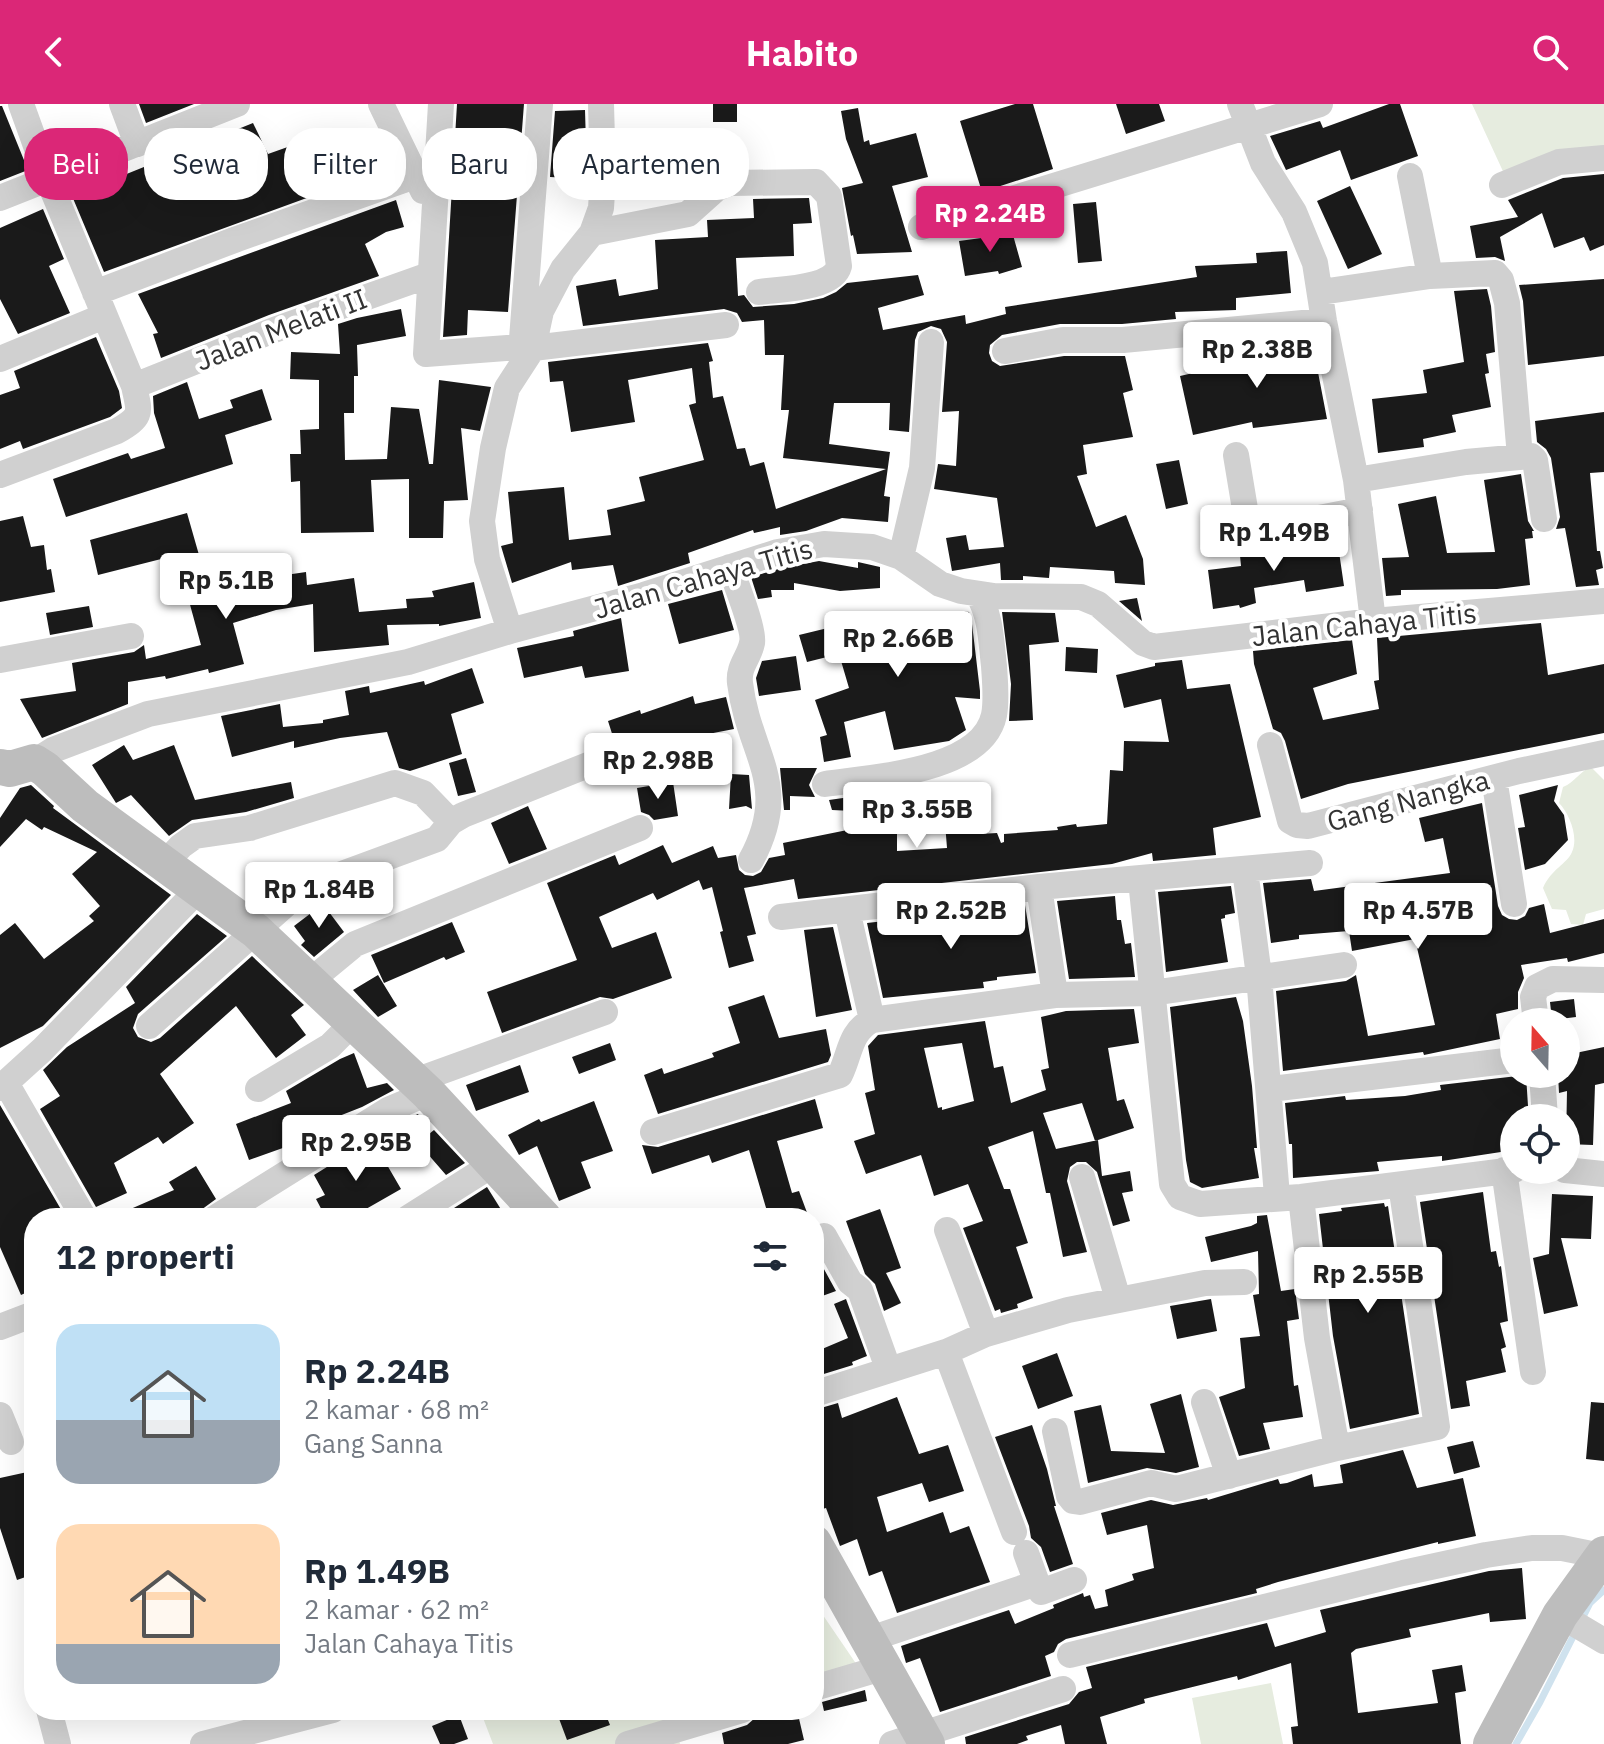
<!DOCTYPE html>
<html lang="id">
<meta charset="utf-8">
<style>
:root{--surface:#fff;--page:#f6f6f7;--text:#1f2937;--muted:#747a83;--accent:#db2777}
body{margin:0;font-family:"IBM Plex Sans",sans-serif;background:var(--page);color:var(--text);height:100vh;display:flex;flex-direction:column;font-size:30px;white-space:nowrap}
*{box-sizing:border-box;margin:0}
p{font-size:26px;color:var(--muted)}
.icon{flex:none;width:44px;height:44px;fill:none;stroke:currentColor;stroke-width:2;stroke-linecap:round;stroke-linejoin:round}
.map{position:relative;flex:1;overflow:hidden}
.details{position:absolute;left:24px;top:1104px;width:800px;height:512px;display:flex;flex-direction:column;background:var(--surface);border-radius:32px;box-shadow:0 8px 32px #0002}
.details>*{flex:none}
.top-card{position:absolute;left:24px;top:24px;width:800px;height:72px;display:flex;gap:16px}
.needle{width:52px;rotate:340deg}
.fabs{position:absolute;left:1500px;top:904px;display:grid;gap:16px}
.fabs a{display:grid;place-items:center;width:80px;height:80px;border-radius:50%;background:var(--surface);box-shadow:0 8px 32px #0002;font-size:40px}
.price{position:absolute;translate:-50% -68px;padding:0 18px;border-radius:8px;background:#fff;color:#222;font-size:26px;line-height:52px;filter:drop-shadow(0 2px 4px #0008)}
.price::after{content:'';position:absolute;left:50%;top:48px;width:24px;height:18px;margin-left:-12px;background:inherit;clip-path:polygon(0 0,100% 0,50% 100%)}
.price.current{background:var(--accent);color:#fff}
ul{padding:0;list-style:none}
li{display:flex;align-items:center;gap:24px;height:200px;padding:0 32px}
li span{display:grid;place-items:center;flex:none;width:224px;height:160px;border-radius:24px;color:#555}
li>.icon{margin-inline-start:auto}
span .icon{width:96px;height:96px;fill:#fffc;stroke-width:1}
li b{font-size:34px}
h2{display:flex;justify-content:space-between;align-items:center;height:96px;padding:0 32px;font-size:34px}
.pill{padding:0 28px;border-radius:32px;background:var(--surface);box-shadow:0 8px 32px #0002;font-size:28px;line-height:72px}
.pill.current{background:var(--accent);color:#fff}
header{display:flex;justify-content:space-between;align-items:center;height:104px;padding:0 32px;background:var(--accent);color:#fff;font-size:36px;font-weight:800}
.map>svg:first-child{display:block}
</style>
<header><svg class="icon" aria-label="back" viewBox="0 0 24 24"><path d="M15 5l-7 7 7 7"/></svg>Habito<svg class="icon" aria-label="search" viewBox="0 0 24 24"><circle cx="10" cy="10" r="6"/><path d="M15 15l6 6"/></svg></header>
<div class="map">
<svg width="1604" height="1640" viewBox="0 0 1604 1640">
<rect width="100%" height="100%" fill="#fff"/>
<path fill="#e6ecdf" d="M1472,0H1604V50L1507,76Z
M1591,663L1604,676V805L1586,810L1583,821L1571,820L1566,806L1552,805L1543,784C1551,765 1567,760 1572,748C1579,733 1569,709 1559,699L1563,683C1575,678 1579,668 1591,663Z
M814,1498L857,1561L814,1574Z
M1271,1579L1283,1640H1201L1192,1594Z
M480,1606H672L680,1640H493Z"/>
<g fill="none" stroke-linecap="round" stroke-linejoin="round">
<path stroke="#cfe2ee" stroke-width="7" d="M1516,1640L1540,1598L1590,1499L1604,1486"/>
</g>
<path fill="#1a1a1a" fill-rule="evenodd" d="M139,0H194L146,19Z
M457,0H524L508,208L468,206L467,231L443,233Z
M713,0H737V18H713Z
M1015,0H1033L1053,65L982,88L960,17Z
M1116,0H1159L1165,17L1126,30Z
M1389,0H1400L1418,52L1351,76L1340,46L1286,66L1270,32L1320,17L1323,24Z
M0,2H2L28,66L0,77Z
M858,4L864,38L869,36L870,41L916,29L928,73L892,82L912,148L857,150L853,131L851,132L842,84L863,79L846,35L841,7Z
M585,6L587,75L550,73L555,7Z
M253,19L268,50L341,24L356,64L379,52L386,65L104,168L72,92Z
M65,29L71,49L57,53L50,33Z
M1604,70V141L1590,147L1584,133L1554,144L1542,109L1500,133L1505,157L1495,153L1476,154L1470,122L1518,113L1508,96L1563,74Z
M1350,82L1382,150L1348,165L1317,97Z
M809,94L812,119L793,120L794,152L736,154L738,192L744,191L753,203L794,200L823,194L836,188L847,179L918,171L924,191L878,204L883,226L965,211L966,220L1006,210L1005,203L1197,173L1195,162L1257,159L1256,149L1287,147L1291,189L1236,194V206L1175,208L1176,215L1122,220H1060L1002,231L990,241L989,249L992,257L1000,262L1064,252H1125L1133,286L1123,289L1133,333L1083,341L1087,370L1077,372L1096,423L1126,411L1143,455L1145,481L1115,479L1114,467L1050,463L1049,474L1023,472V476H1001L1000,459L952,467L946,434L966,431L969,446L1004,443L997,394L934,385L938,360L956,362L959,307L942,308L947,238L941,225L931,222L918,228L915,236L909,328L889,326L890,299H834L829,340L890,348L884,392L890,393L888,418L842,414L806,427L780,431V423L754,429L753,426L688,449L690,459L618,482L613,461L572,466L571,458L512,479L501,442L513,439L508,388L564,383L569,436L611,431L607,406L645,397L639,373L704,356L689,301L696,299L692,264L628,276L635,318L571,328L563,277L550,278L548,258L708,239L713,257L709,258L713,294L723,292L737,345L745,344L750,362L764,358L776,405L886,365L783,354L789,306H781L784,251H765L764,216L742,218L737,209L724,205L583,222L576,182L616,175L619,192L658,185L655,136L708,133L707,116L754,114L753,95Z
M396,96L404,123L386,128L365,140L379,172L269,211L161,254L153,230L158,229L138,190Z
M1096,98L1102,157L1078,159L1073,100Z
M43,105L64,155L49,162L70,209L18,230L0,195V124Z
M1011,124L1022,163L999,170L998,167L965,172L959,137L989,133L988,130Z
M1604,175V252L1528,261L1523,197L1519,181Z
M1487,185L1491,202L1495,248L1486,250L1489,269L1485,270L1491,303L1452,311L1456,328L1423,335L1424,343L1378,349L1372,295L1427,289L1423,266L1464,258L1454,187Z
M401,205L406,232L357,241L358,272H354V309H344L345,356L387,355L391,303L419,305L429,360H433L439,276L491,283L480,327L461,324L468,396L444,397L443,434H409V375L371,376L374,428L301,429L300,377L291,378L290,350H301L300,326L319,325V276L290,275L291,248L340,250L338,220L357,214Z
M96,233L119,287L122,304L110,313L23,345L20,337L0,345V291L20,284L14,267Z
M1312,237L1327,315L1253,324L1252,318L1193,331L1180,272L1246,257L1244,244Z
M187,278L199,315L233,304L230,296L262,285L272,316L225,331L233,360L66,413L53,375L128,349L131,355L165,344L154,309L153,292Z
M1604,308V368L1590,369L1597,447H1600L1603,464L1596,466L1599,481L1576,483L1565,424L1556,425L1560,413L1551,354L1546,345L1537,338L1535,317Z
M1179,356L1188,400L1166,405L1156,360Z
M1521,370L1528,417L1534,427H1532L1533,434L1525,435L1530,481L1497,485L1401,486V491L1386,492L1382,454L1409,453L1398,400L1436,392L1447,449L1495,448L1484,376Z
M187,409L209,486L257,471L258,475L306,468L307,481L354,474L359,508L407,504L406,495L434,493L432,487L474,478L481,514L439,522V520L387,521L389,541L314,548L313,500L276,506L233,519L244,560L209,569L208,565L166,575L165,572L128,578V600L42,634L20,595L76,587L72,559L134,548L144,541L146,555L201,541L180,464L177,465L173,452L98,471L90,436Z
M23,412L31,443L44,441L47,466L51,465L55,488L0,498V417Z
M1282,438L1283,450L1338,441L1344,482L1306,488L1304,476L1254,484L1256,499L1240,504L1239,501L1213,505L1208,466L1241,462L1239,441L1261,442Z
M819,457L858,464V458L880,463V484L840,487L794,479V486H771L772,493L758,495L751,473L782,464Z
M722,486L734,526L679,540L668,500Z
M1137,494L1142,517L1119,497Z
M89,502L93,523L50,531L46,509Z
M963,507L969,508L972,520L980,587V595L955,593L966,626L949,637L894,646L885,607L844,618L851,653L824,658L820,633L827,631L815,596L849,584L839,550L807,558L799,531L832,523L962,514Z
M1002,508L1055,509L1059,538L1029,541L1033,616L1009,617L1011,580Z
M621,514L629,567L585,574L582,562L524,574L517,544L574,532L573,527Z
M1541,519L1548,571L1604,560V629L1348,680L1301,695L1285,637L1281,629L1273,625L1254,560L1253,547L1352,536L1357,570L1313,584L1323,616L1379,605L1374,577L1379,576L1377,534Z
M1066,543L1098,545L1097,569L1065,567Z
M796,552L801,586L759,592L756,574L762,557Z
M1182,556L1187,585L1230,580L1261,713L1213,724L1216,751L1153,757L1152,749L1112,760L798,795L794,775L744,784L756,830L747,832L754,857L729,864L720,828L723,827L712,783L703,786L699,776L657,796L653,789L599,813L612,844L656,828L672,874L613,895L600,893L502,929L487,888L577,856L547,779L615,751L619,761L663,741L672,759L713,742L718,754L736,751L739,766L745,771L753,772L761,768L769,754L785,751L783,739L897,716V747L947,744L942,681L975,678L980,730L997,729L1001,739L1004,738V730L1058,726L1057,723L1076,720L1077,723L1107,720L1110,666L1123,667L1124,637L1169,638L1161,595L1124,604L1116,571L1155,562V559Z
M472,564L484,599L451,610L462,650L410,667L399,664L387,628L340,634L294,644V637L232,653L221,612L280,600L283,623L323,619V616L349,611L345,587L369,582L370,589L424,577L425,581Z
M693,592L695,600L726,593L734,625L703,631L665,644L663,639L624,652L622,646L615,639L608,617L640,606L641,610Z
M124,641L133,656L174,641L195,696L291,678L294,694L246,708L192,716L169,732L131,691L116,699L92,661Z
M466,654L476,688L458,692L449,659Z
M780,664H817L809,681L815,693L790,692V706H784Z
M731,670L749,671L752,705L746,702L729,705Z
M673,678L678,712L654,716L649,711L641,708L637,684Z
M31,681L54,702L53,704L171,791L43,922L0,944V831L15,819L44,855L94,817L89,812L100,802L72,770L97,748L44,723L42,726L26,715L0,743V714L20,684Z
M1558,681L1554,697L1564,711L1568,736L1545,760L1525,766L1518,724L1525,723L1519,691Z
M850,693L853,707L832,706L829,696Z
M1482,699L1498,802L1502,811L1509,815L1517,816L1525,812L1529,804L1544,800L1550,829L1604,815V849L1568,858L1567,854L1521,861L1524,874L1518,888V905L1496,910L1500,935L1424,951L1423,948L1283,967L1276,887L1346,877L1356,871L1368,932L1435,921L1415,835L1352,847L1349,827L1299,831V835L1271,839L1263,779L1311,775L1314,787L1450,769L1443,734L1425,738L1419,714Z
M528,702L547,745L509,760L491,719Z
M1231,782L1235,809L1225,811V814L1221,815L1228,858L1166,868L1158,788Z
M1115,792L1117,816H1121L1125,840L1131,839L1135,873L1069,875L1057,797Z
M323,800L344,828L314,853L301,841L305,837L294,822Z
M1025,801L1036,869L997,873V876L983,878L984,884L883,894L867,819Z
M197,810L227,832L138,910L133,924L138,933L151,938L160,934L252,852L304,901L291,911L306,931L276,954L236,902L160,970L194,1019L163,1040L158,1033L114,1059L127,1089L96,1103L40,1005L60,992L43,966L67,943L135,899L126,883Z
M452,818L465,848L446,856L444,853L384,879L371,851Z
M833,823L852,906L816,913L804,826Z
M378,871L397,902L378,913L353,886Z
M764,891L779,934L826,925L831,951L828,958L658,1010L644,971L662,964L664,970L714,953L712,949L740,939L728,903Z
M1236,893L1243,917L1252,982L1257,1044H1254L1259,1074L1202,1084L1190,1078L1186,1056L1170,903Z
M1574,895L1576,913L1552,916L1550,898Z
M1134,905L1139,939L1108,944L1117,997L1124,995L1134,1024L1095,1037L1082,999L1043,1009L1056,1045L1098,1036L1102,1072L1130,1067L1133,1087L1122,1089L1130,1117L1113,1122L1097,1068L1086,1058H1077L1070,1063L1067,1077L1087,1148L1063,1153L1050,1089H1046L1033,1027L988,1043L1004,1085H1010L1028,1139L1016,1143L1033,1194L1017,1200L1018,1204L1001,1209L1000,1205L995,1207L963,1124L983,1117L968,1080L934,1092L921,1051L866,1070L854,1037L875,1030L865,989L875,986L868,942L878,931L985,917L994,964L1003,962L1011,999L1046,986L1041,966L1049,964L1041,913L1066,907ZM962,939L974,997L942,1006V1003L938,1004L924,944Z
M610,939L616,956L579,970L572,953Z
M1604,943V979L1595,981L1593,1041L1566,1040L1567,987L1559,989L1558,970H1566V951Z
M354,949L367,984L387,979L394,986L362,1003L291,1031L294,1040L249,1056L236,1020L291,999L286,987L340,955Z
M520,961L529,988L476,1007L466,981Z
M1526,971L1528,1002L1524,1003L1525,1014H1514V1046L1442,1057V1052L1377,1058L1379,1067L1293,1074L1292,1040H1289L1285,999L1345,992L1346,996L1405,992L1441,986L1440,981Z
M815,995L823,1024L777,1037L792,1089L799,1087L809,1114H769L749,1046L712,1059L709,1051L652,1070L642,1041L658,1043Z
M594,997L613,1047L581,1058L591,1084L559,1097L537,1042L519,1051L508,1031L539,1015L541,1018Z
M0,1001L66,1114H34V1185L21,1191L0,1143Z
M418,1010L429,1030L434,1026L465,1059L446,1071L400,1018Z
M372,1035L401,1085L359,1109L362,1114H326L316,1095L325,1091L314,1071Z
M196,1062L216,1095L201,1106L199,1114H110L174,1086L169,1078Z
M487,1083L502,1107L490,1114H462L454,1104Z
M1483,1088L1491,1148L1496,1147L1499,1163L1501,1162L1508,1217L1500,1219L1506,1243L1501,1245L1506,1268L1466,1277L1470,1302L1451,1305L1420,1098Z
M1552,1090L1593,1092L1591,1135L1561,1134L1578,1202L1544,1210L1533,1154L1549,1150Z
M1384,1099L1385,1103L1388,1102L1419,1310L1350,1325L1333,1232L1319,1110L1342,1107L1341,1104Z
M880,1105L901,1164L886,1169L901,1199L884,1207L875,1180L865,1170L846,1117Z
M1267,1111L1281,1187L1295,1185L1299,1215L1287,1217L1294,1282L1298,1281L1303,1313L1263,1319L1270,1345L1239,1352L1219,1293L1245,1284L1240,1234L1260,1232L1253,1191L1259,1190L1258,1147L1211,1158L1205,1133L1251,1122L1257,1119V1112Z
M814,1147L836,1187L814,1195Z
M846,1195L867,1252L852,1258L853,1261L814,1273V1234L819,1233L822,1245L848,1234L834,1200Z
M1211,1195L1217,1227L1177,1235L1170,1202Z
M1057,1249L1073,1292L1038,1305L1022,1262Z
M1181,1290L1199,1363L1176,1369L1147,1364L1088,1379L1074,1307L1101,1301L1111,1347L1165,1349L1150,1300Z
M897,1293L919,1350L948,1341L964,1387L929,1398L922,1379L877,1393L887,1428L943,1408L950,1429L969,1422L990,1478L897,1509L882,1467L869,1472L857,1435L840,1442L826,1404L819,1406L814,1392V1382L822,1379L814,1352V1306L838,1299L842,1314Z
M1591,1298L1604,1299V1357L1586,1355Z
M1032,1321L1047,1365L1056,1402H1054L1073,1460L1050,1468L1041,1443L1031,1434L1029,1422L995,1333Z
M1473,1337L1480,1363L1454,1370L1447,1343Z
M1403,1346L1417,1384L1463,1374L1476,1432L1438,1440V1438L1349,1460L1278,1478L1256,1485L1257,1489L1066,1535L1058,1540L1054,1548L1045,1552L1051,1572L940,1608L920,1554L906,1559L901,1542L1009,1506L1015,1520L1054,1504L1053,1501L1083,1489L1084,1493L1090,1491L1095,1505L1108,1502L1105,1486L1134,1476L1132,1470L1154,1464L1147,1421L1107,1431L1101,1409L1151,1396L1173,1401L1207,1394L1208,1396L1278,1375L1280,1380L1287,1379L1312,1370L1314,1383L1343,1379L1340,1361Z
M32,1367L34,1377V1470L17,1476L0,1424V1374Z
M1522,1464L1526,1515L1490,1518L1489,1509L1409,1525L1411,1533L1356,1545L1351,1549L1358,1609L1438,1599L1432,1566L1462,1561L1466,1587L1455,1589L1461,1640H1293L1291,1623L1298,1622L1291,1559L1238,1576L1237,1572L1144,1595L1145,1599L1100,1613L1107,1640H1065L1061,1621L1026,1632L1028,1636L1017,1640H966L965,1633L1069,1600L1079,1588L1092,1584L1086,1563L1267,1519L1275,1543L1326,1528L1320,1506L1489,1467Z
M865,1586L867,1597L824,1607L822,1598Z
M574,1606H604L610,1621L567,1636L558,1612Z
M785,1606H797L804,1636L788,1640H724L722,1629L747,1621L756,1613Z
M459,1611L468,1635L454,1640H440L432,1622Z"/>
<g fill="none" stroke-linecap="round" stroke-linejoin="round">
<path stroke="#d0d0d0" stroke-width="26" d="M122,0L137,40
M381,0L423,87
M441,0L426,250L521,243
M1240,0L1263,59L1294,108L1315,159L1324,217L1356,376L1373,517
M1410,72L1430,172
M1502,81L1559,58L1604,54
M0,94L237,0
M921,123L1320,0
M592,129L688,110L717,84L730,79L816,78L829,92L839,162C833,185 780,185 759,188
M1321,188L1430,172L1495,169L1501,176L1507,199L1520,353
M95,189L237,135L415,72
M522,235L540,0
M533,244L726,221
M1005,247L1063,236H1123L1324,217
M0,255L104,212
M134,282L274,226L429,171
M1236,351L1248,423L1258,426L1360,406
M0,371L117,327C143,312 140,309 134,282L48,75L21,0
M1356,376L1466,358L1531,352L1535,356L1544,415
M901,453L922,364L931,238
M730,463C735,477 755,527 752,539C749,554 738,562 740,579C749,652 792,680 751,756
M510,527L487,455L482,417L493,344L507,284L533,244L541,207L563,165L592,129L601,104L603,73L601,0
M0,556L131,532
M1270,641L1290,717L1297,721L1308,722L1519,667L1604,649
M34,658L53,646L148,610L408,558L510,527L644,491L778,448L824,440L872,443L901,453L940,480L961,487L994,492L1081,493L1098,500L1143,539L1154,543L1373,517L1604,497
M1494,674L1514,800
M825,680C871,673 982,668 994,611C997,596 995,578 994,562C991,536 991,513 978,490
M163,761L181,742L195,732L250,724L395,679L423,689L451,718
M1245,766L1259,872L1277,1092
M1141,776L1172,1080L1180,1093L1200,1100L1301,1093L1514,1066
M1039,783L1055,891
M847,806L872,916
M781,813L1039,783L1310,759
M309,878L355,840L640,724
M1536,918L1533,893L1537,883L1553,875L1604,876
M149,922L304,784L437,735L451,718L463,711L608,653
M1542,970L1545,1014
M415,977L605,908
M6,979L84,1114
M0,984L42,946L198,786
M258,985L330,942L352,920
M1270,985L1514,956
M653,1028L840,971C851,948 849,929 872,916L1055,891L1152,889L1344,861
M1504,1066L1533,1268
M1565,1066L1604,1070
M1082,1073L1118,1195
M1301,1093L1317,1234L1337,1344
M215,1114L388,1006L428,989
M408,1114L495,1059
M947,1126L986,1230
M824,1132L850,1178L860,1186L888,1264
M0,1223L34,1210
M946,1248L1014,1428
M814,1290L946,1248L986,1230L1068,1206L1205,1179L1244,1178
M1204,1298L1229,1372
M0,1311L11,1338
M1055,1327L1069,1392L1073,1397L1080,1398L1151,1379L1176,1385L1337,1344L1437,1323L1401,1081
M1037,1479L1041,1488L1074,1476
M1560,1511L1604,1537
M867,1536L1037,1479L1026,1449
M1070,1551L1403,1469L1486,1451L1532,1444H1562L1602,1452
M814,1584L882,1564
M49,1606L58,1640
M203,1640L333,1606
M628,1640L742,1606
M892,1640L1063,1585"/>
<path stroke="#bdbdbd" stroke-width="36" d="M0,663L10,665L34,658L45,665L85,702L256,827L428,989L544,1114
M814,1439L927,1640
M1491,1640L1560,1511L1604,1450"/>
</g>
<g text-anchor="middle" dominant-baseline="central" stroke-width="8" stroke-linejoin="round" paint-order="stroke">
<g font-size="28" fill="#333" stroke="#fff">
<text transform="translate(281 225) rotate(-21)">Jalan Melati II</text>
<text transform="translate(703 474) rotate(-16)">Jalan Cahaya Titis</text>
<text transform="translate(1364 520) rotate(-6)">Jalan Cahaya Titis</text>
<text transform="translate(1408 696) rotate(-15)">Gang Nangka</text>
</g>
</g>
</svg>
<div class="fabs">
<a><svg class="needle" viewBox="-14 -14 28 28"><path d="M0-13l5 13h-10z" fill="#e53935"/><path d="M0 13l5-13h-10z" fill="#747a83"/></svg></a>
<a><svg class="icon" aria-label="locate" viewBox="0 0 24 24"><circle cx="12" cy="12" r="6"/><path d="M12 2v4M12 18v4M2 12h4M18 12h4"/></svg></a>
</div>
<b class="price current" style="left:990px;top:150px">Rp 2.24B</b>
<b class="price" style="left:1257px;top:286px">Rp 2.38B</b>
<b class="price" style="left:1274px;top:469px">Rp 1.49B</b>
<b class="price" style="left:226px;top:517px">Rp 5.1B</b>
<b class="price" style="left:898px;top:575px">Rp 2.66B</b>
<b class="price" style="left:658px;top:697px">Rp 2.98B</b>
<b class="price" style="left:917px;top:746px">Rp 3.55B</b>
<b class="price" style="left:319px;top:826px">Rp 1.84B</b>
<b class="price" style="left:951px;top:847px">Rp 2.52B</b>
<b class="price" style="left:1418px;top:847px">Rp 4.57B</b>
<b class="price" style="left:356px;top:1079px">Rp 2.95B</b>
<b class="price" style="left:1368px;top:1211px">Rp 2.55B</b>
<div class="top-card">
<a class="pill current">Beli</a>
<a class="pill">Sewa</a>
<a class="pill">Filter</a>
<a class="pill">Baru</a>
<a class="pill">Apartemen</a>
</div>
<section class="details">
<h2>12 properti<svg class="icon" aria-label="filters" viewBox="0 0 24 24"><path d="M4 7h16M4 17h16"/><circle cx="9" cy="7" r="2"/><circle cx="15" cy="17" r="2"/></svg></h2>
<ul>
<li><span style="background:linear-gradient(#bfe0f5 60%,#9aa5b1 0)"><svg class="icon" aria-label="home" viewBox="0 0 24 24"><path d="M3 11l9-7 9 7M6 9v11h12V9"/></svg></span><div><b>Rp 2.24B</b><p>2 kamar · 68 m²</p><p>Gang Sanna</p></div></li>
<li><span style="background:linear-gradient(#ffd9b3 75%,#9aa5b1 0)"><svg class="icon" aria-label="home" viewBox="0 0 24 24"><path d="M3 11l9-7 9 7M6 9v11h12V9"/></svg></span><div><b>Rp 1.49B</b><p>2 kamar · 62 m²</p><p>Jalan Cahaya Titis</p></div></li>
</ul>
</section>
</div>
